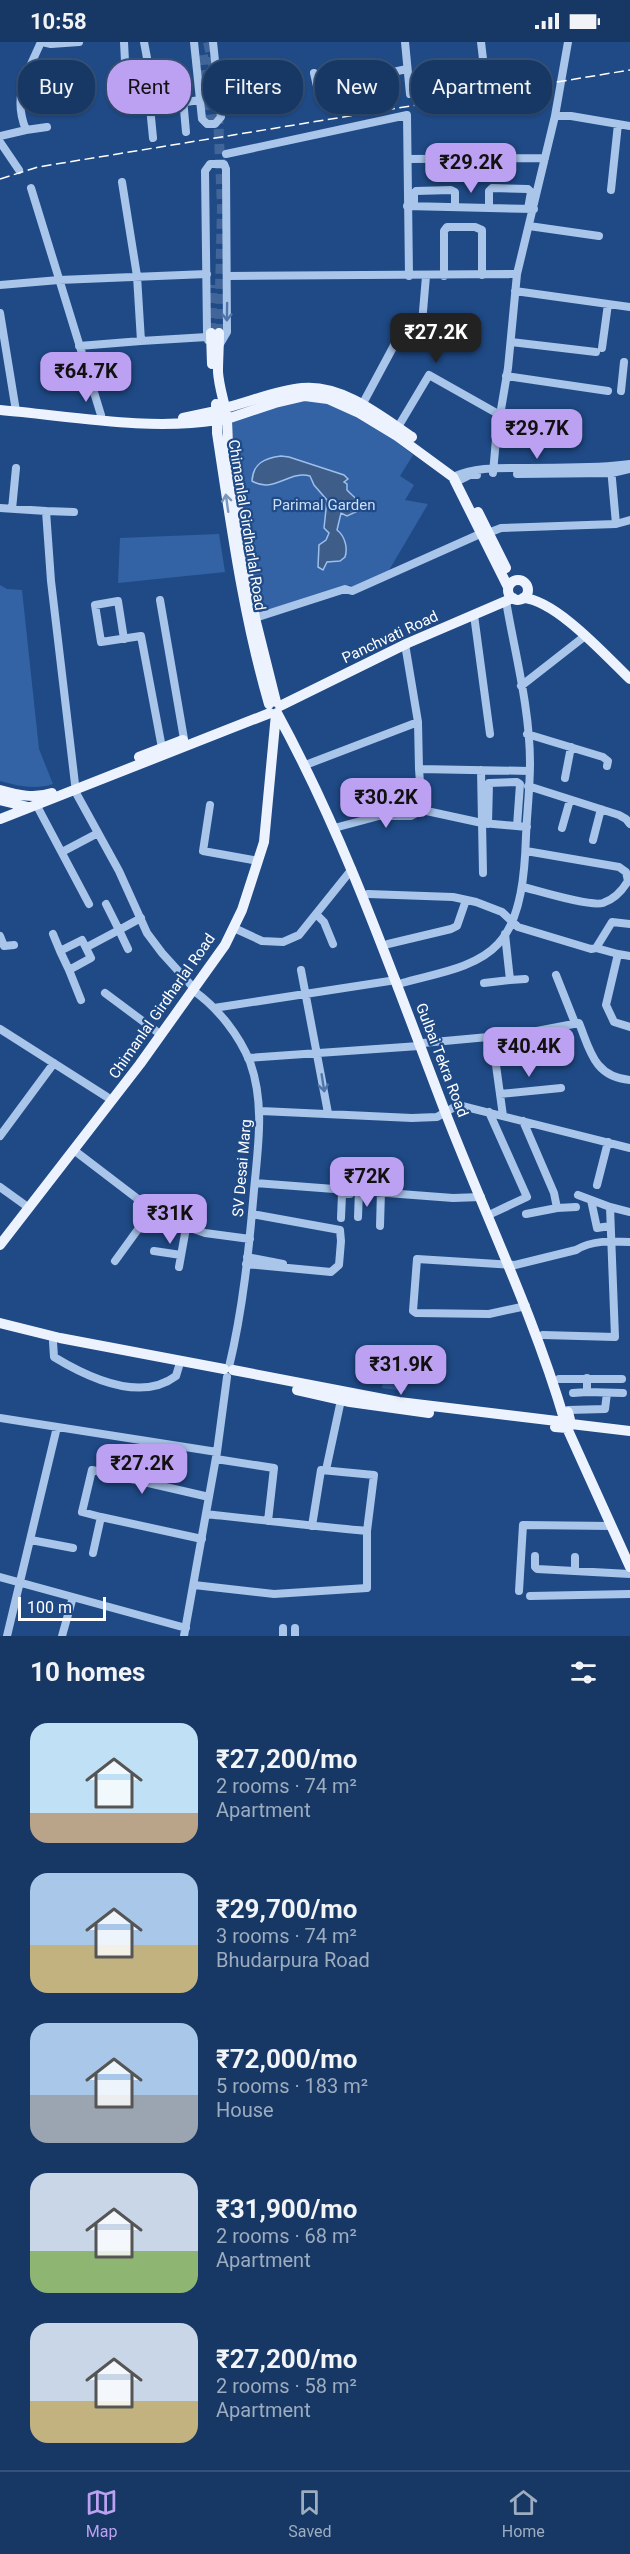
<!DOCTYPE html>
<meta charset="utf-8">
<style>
:root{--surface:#173864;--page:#203f6a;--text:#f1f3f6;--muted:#9eacbf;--line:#365278;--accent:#bca0f2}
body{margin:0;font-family:Roboto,sans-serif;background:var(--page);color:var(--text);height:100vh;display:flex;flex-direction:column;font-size:22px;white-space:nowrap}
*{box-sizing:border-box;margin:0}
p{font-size:20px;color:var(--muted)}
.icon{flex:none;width:33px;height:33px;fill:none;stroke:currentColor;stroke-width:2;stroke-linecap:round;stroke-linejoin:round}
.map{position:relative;height:1594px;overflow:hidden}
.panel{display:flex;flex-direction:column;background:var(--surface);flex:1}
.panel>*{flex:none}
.hud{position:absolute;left:18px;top:18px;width:594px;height:54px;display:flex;gap:12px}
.scale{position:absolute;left:18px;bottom:15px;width:88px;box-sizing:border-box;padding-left:6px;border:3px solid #fff;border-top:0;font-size:16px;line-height:21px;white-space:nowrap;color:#fff;-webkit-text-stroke:4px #1f4a86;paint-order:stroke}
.price{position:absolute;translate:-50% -51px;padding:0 14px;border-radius:12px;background:var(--accent);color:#111;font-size:20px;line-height:39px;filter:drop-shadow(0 2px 3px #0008)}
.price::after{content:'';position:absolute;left:50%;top:36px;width:18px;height:14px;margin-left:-9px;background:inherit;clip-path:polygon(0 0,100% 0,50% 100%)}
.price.selected{background:#222;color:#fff}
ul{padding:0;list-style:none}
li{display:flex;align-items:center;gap:18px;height:150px;padding:0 30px}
li span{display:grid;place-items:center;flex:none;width:168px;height:120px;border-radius:18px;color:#555}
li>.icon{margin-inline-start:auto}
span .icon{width:72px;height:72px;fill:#fffc;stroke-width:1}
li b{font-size:26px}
h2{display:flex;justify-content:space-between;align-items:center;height:72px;padding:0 30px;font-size:26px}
.pill{padding:0 21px;border-radius:24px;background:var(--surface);box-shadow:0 2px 4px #0004,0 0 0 2px var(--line);font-size:21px;line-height:54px}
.pill.selected{background:var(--accent);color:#111}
.status{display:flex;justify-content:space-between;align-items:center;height:42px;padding:0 30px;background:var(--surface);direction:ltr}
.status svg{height:16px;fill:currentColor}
.tabs{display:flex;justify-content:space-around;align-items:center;height:84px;border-top:2px solid var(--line);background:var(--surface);font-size:16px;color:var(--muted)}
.tabs a{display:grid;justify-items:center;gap:3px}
.tabs .selected{color:var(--accent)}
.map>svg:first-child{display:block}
</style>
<div class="status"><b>10:58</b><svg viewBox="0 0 49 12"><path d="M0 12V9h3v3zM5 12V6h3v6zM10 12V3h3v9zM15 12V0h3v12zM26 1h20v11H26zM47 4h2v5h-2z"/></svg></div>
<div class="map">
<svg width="630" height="1594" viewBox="0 0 630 1594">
<rect width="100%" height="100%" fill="#1f4a86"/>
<path fill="#3363a4" d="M323,356L393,397L413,413L400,434L414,443L405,458L428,462L388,530L353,545L350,543L266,570H258C254,546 224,388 234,378C252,362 299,360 323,356Z
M219,492L225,530L118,541L120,496Z
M0,543L7,547L22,548L39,707L53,742C35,748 18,744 0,739Z
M386,1315L410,1317L406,1349L382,1346Z"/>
<path fill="#3e5e89" stroke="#9cbfeb" stroke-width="1.5" d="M281,414L289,415L344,433L348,437L344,440L347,442V448C353,455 360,457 360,468L347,474L341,471L337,488C345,494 348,506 345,515L340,519L327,520L323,528L318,525L319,503L326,498L329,491L324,486L327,458L314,443L310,434C289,428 274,452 252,439C253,421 265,416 281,414Z"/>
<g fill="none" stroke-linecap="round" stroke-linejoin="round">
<path stroke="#416598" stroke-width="10" stroke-dasharray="10 5" stroke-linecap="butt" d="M208,0L213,23
M203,13L212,83
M218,72L222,165L219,291
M211,291L213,243"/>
<path stroke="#a9c5ea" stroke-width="8" d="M42,0L51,2L79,0
M124,0L126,39
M144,0L147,16
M194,0L202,77L207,82H215L221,75L213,0
M405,0L410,52
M481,0L485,34
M314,31L319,53
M181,34L186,90
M318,46L407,27
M555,74H571L630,84
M26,88L47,85
M0,94L26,88C12,54 27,32 41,0
M153,96L150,65L200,58
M0,100L19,128
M226,112L407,73L409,234
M408,117L545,116
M122,140L137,234L141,299L207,295
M31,146L101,373
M611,148L618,82
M407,164L534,167
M414,164V151L416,149L451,148L455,150V165
M489,166V149L492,146L528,147L531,150L528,167
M529,184L599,194
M228,234L517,232
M444,234V189L447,185H475L482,188V233
M0,243L59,238L207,232
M515,249L630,265
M0,271L16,369
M421,293L426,234
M208,298L207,290L205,129L210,122H224L226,127L227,290L220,302
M511,300L596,310
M79,304L141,299
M602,306L608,262
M506,334L608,349
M621,349L624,320
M362,363L398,296
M398,385L429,333L500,373L554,381
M611,426L616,482
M493,431L496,397L508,326L517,232L555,74L568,0
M517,432L612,431L630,427
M453,435C475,425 499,426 522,426C558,425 594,427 630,422
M456,440L470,433H477
M0,466L46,469L51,539L75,742
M12,467L16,426
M46,469L74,470
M488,491L501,486L616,482L630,478
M160,558L184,697
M474,573L490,692
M255,576L345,547L352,549L480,492
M124,597L118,559L95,563L101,600L141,594L162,706
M405,602L418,680
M521,644L585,594
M527,692L603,715L608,719L607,724
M308,722L418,680L419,727
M481,728L483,831
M565,736L571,705
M528,744L619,773L626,777L630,782
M75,749L119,829L147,891L162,911L191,943
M210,763L203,809L253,818
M37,764L89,862
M488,782L489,741L517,740L520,742L517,784
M338,785L379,774H411L422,768
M527,785L482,781L422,768L419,727L529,729
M562,786L570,758
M593,798L601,767
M62,810L98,791
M523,845C539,849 590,865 603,861C615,857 622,849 628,839L626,830L619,825L526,809
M368,852L453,855L476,860L502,870L518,885L591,907L596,906L612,880L630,882
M106,862L119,888L141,876
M316,872L324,880L333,902
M234,886L262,899L283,900L299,893L352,827
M53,892L60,909
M505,892L510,938L525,937
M0,894L4,904L14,903
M82,898L91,916L69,928L60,909Z
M388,902L451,887L457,884L466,858
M87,905L119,888L128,907
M596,906L618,912L606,963L614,980L630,985
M618,912L630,914
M69,928L81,958
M301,928L328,1071
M556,933L575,981
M402,941C432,932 475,927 498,902C522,877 525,827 526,794C527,770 530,746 530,721C530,667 515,612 506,559
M484,941L510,938
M194,949C218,966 239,993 250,1020C265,1062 258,1104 254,1148C249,1207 243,1267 229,1325
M105,951L156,989
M214,966L396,938
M0,987L107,1055
M492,994L503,1074
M423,1001L521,992L579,981C590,1008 594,1035 630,1038
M248,1016L419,1004
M500,1052L561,1046
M261,1069L412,1076L437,1075L458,1063L630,1106
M489,1070L527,1155L493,1171
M523,1079L554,1151L557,1166L526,1172
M0,1094L54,1021
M75,1109L164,1177L205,1191L250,1197
M255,1141L453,1156L481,1155
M597,1143L608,1100
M0,1145L25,1163
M578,1153L610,1165
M591,1158L597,1186L610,1184
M557,1166L576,1165
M358,1175L359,1148
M341,1176L342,1152H350
M380,1184L381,1149
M154,1209L181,1213
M247,1215L283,1222
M115,1219L152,1168
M246,1222L331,1230L339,1223L341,1199L340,1188L252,1172
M179,1225L186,1186
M526,1264L489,1272L416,1271L413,1269L417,1217L515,1223L576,1208C592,1198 612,1199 630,1200
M543,1293L615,1295L610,1165L630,1170
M53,1300L54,1315C87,1335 140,1361 176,1334L179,1324
M559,1337H622
M587,1350L623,1351
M573,1351L587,1350V1336
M568,1368L605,1367L607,1351
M0,1376L217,1410
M216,1417L274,1426L268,1479
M326,1428L341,1358
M206,1472C260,1478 313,1484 367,1489L374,1433L321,1428L312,1484
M101,1475L82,1470L92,1428L209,1455
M31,1498L73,1506
M93,1511L101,1475L202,1497
M535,1514V1525L537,1527L630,1532
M575,1529V1515
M0,1535L186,1586
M194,1543L274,1552L367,1546V1489
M519,1549L523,1483L611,1484
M530,1554L630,1552
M283,1586V1594
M295,1586V1594
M7,1594L57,1385
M62,1594L73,1555
M184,1594L217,1410L227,1335"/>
<path stroke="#edf3fe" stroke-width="10" d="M211,291L212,322
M219,291C219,304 218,317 218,330C219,346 225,361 227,377L217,378L216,369L225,366C250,360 277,348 302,346C342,342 381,374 412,395
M0,368C70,374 148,389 217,378V391C231,482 243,573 269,662
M183,376L216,369V362
M478,470L506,526
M508 548a10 10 0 1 1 20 0a10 10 0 1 1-20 0Z
M523,556C556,558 606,614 630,637
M276,660L255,576L228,403L227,377L275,361L305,354L328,357L359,371L397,394L453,435L508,545
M280,664L408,601L513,556
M139,715L183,698
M0,748C18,753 34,757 52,751
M0,758L28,765
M0,777L270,671
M0,1203L140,1022L225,903L242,868L264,800L276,672
M0,1281L60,1296L224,1327
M233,1328L399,1360L565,1380C534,1274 486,1175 446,1072C394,937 347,799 277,671
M297,1348L350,1360L429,1371
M568,1370L571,1382L630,1389
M555,1385L567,1386L630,1525"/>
<path stroke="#fff" stroke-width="1.5" stroke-dasharray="10 4.5" stroke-linecap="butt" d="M0,137L38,125L630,28"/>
</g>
<defs><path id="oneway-shaft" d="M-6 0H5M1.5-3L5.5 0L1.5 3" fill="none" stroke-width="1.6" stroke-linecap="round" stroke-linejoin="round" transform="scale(1.5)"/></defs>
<g stroke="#4f75a9">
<use href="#oneway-shaft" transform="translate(227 270) rotate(91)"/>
<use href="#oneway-shaft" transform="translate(323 1041) rotate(81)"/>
</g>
<use stroke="#7c96bc" href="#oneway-shaft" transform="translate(227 461) rotate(-98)"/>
<g text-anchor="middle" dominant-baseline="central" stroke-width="4.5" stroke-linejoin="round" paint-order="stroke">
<g font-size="15" fill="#cddff7" stroke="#1f4a86">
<text x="324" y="463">Parimal Garden</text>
</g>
<g font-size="15" fill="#fff" stroke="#1f4a86">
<text transform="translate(247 483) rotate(81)">Chimanlal Girdharlal Road</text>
<text transform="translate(390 595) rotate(-25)">Panchvati Road</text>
<text transform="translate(162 964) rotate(-55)">Chimanlal Girdharlal Road</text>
<text transform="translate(442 1018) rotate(69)">Gulbai Tekra Road</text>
<text transform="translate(242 1126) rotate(-85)">SV Desai Marg</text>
</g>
</g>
</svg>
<div class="scale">100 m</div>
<b class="price" style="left:471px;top:152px">₹29.2K</b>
<b class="price selected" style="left:436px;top:322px">₹27.2K</b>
<b class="price" style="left:86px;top:361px">₹64.7K</b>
<b class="price" style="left:537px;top:418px">₹29.7K</b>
<b class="price" style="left:386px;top:787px">₹30.2K</b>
<b class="price" style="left:529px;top:1036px">₹40.4K</b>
<b class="price" style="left:367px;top:1166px">₹72K</b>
<b class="price" style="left:170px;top:1203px">₹31K</b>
<b class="price" style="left:401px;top:1354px">₹31.9K</b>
<b class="price" style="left:142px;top:1453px">₹27.2K</b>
<div class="hud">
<a class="pill">Buy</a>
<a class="pill selected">Rent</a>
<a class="pill">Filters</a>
<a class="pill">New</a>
<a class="pill">Apartment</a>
</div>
</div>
<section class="panel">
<h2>10 homes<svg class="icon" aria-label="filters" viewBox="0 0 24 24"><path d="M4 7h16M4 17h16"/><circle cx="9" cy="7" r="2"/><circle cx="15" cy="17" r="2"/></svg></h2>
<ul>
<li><span style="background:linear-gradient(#bfe0f5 75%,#b9a48a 0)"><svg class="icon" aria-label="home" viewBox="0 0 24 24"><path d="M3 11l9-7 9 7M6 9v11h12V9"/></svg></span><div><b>₹27,200/mo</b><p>2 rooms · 74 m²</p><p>Apartment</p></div></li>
<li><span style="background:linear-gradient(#a9c7e8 60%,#c2b280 0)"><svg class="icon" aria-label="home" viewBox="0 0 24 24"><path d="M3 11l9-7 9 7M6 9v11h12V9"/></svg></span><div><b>₹29,700/mo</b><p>3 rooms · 74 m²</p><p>Bhudarpura Road</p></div></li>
<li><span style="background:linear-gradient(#a9c7e8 60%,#9aa5b1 0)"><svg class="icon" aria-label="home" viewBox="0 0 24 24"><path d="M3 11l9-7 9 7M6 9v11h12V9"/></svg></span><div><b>₹72,000/mo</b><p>5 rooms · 183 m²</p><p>House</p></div></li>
<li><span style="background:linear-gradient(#c9d6e8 65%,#8fb573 0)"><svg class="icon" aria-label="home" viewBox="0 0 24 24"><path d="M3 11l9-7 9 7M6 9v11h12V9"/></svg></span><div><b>₹31,900/mo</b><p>2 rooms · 68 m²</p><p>Apartment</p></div></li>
<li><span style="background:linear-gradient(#c9d6e8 65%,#c2b280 0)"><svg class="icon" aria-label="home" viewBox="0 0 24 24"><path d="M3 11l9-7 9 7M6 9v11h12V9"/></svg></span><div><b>₹27,200/mo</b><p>2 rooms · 58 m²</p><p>Apartment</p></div></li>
</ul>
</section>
<nav class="tabs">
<a class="selected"><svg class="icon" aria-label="map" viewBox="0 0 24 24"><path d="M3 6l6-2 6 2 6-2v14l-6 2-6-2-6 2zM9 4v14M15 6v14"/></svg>Map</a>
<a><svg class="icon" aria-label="saved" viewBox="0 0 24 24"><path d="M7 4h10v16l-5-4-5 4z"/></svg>Saved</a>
<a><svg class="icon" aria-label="home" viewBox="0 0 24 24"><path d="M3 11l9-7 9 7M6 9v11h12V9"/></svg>Home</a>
</nav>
